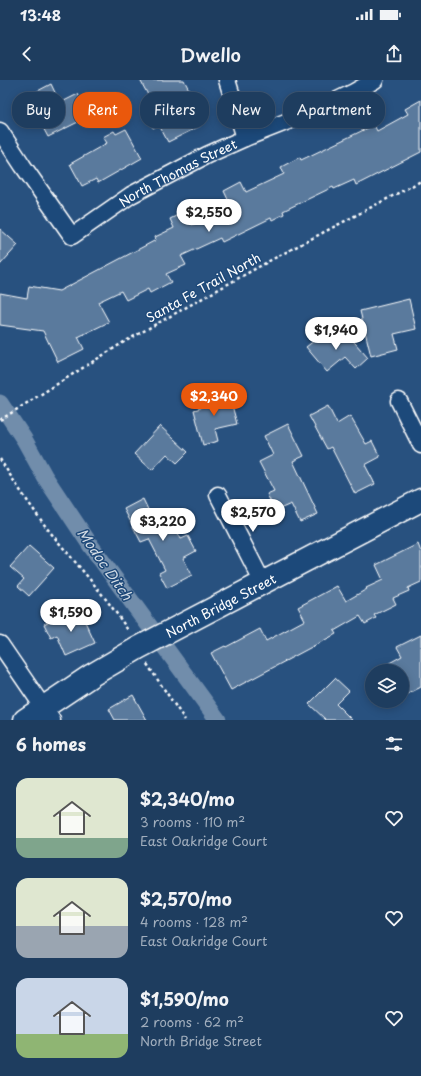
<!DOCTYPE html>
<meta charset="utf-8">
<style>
:root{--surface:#1e3d5f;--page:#264465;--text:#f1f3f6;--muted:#a1aebd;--line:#3c5674;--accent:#ea580c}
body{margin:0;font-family:"Playpen Sans",sans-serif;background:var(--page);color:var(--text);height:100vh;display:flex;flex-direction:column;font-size:15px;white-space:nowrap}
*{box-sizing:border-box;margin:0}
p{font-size:13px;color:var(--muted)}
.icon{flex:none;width:22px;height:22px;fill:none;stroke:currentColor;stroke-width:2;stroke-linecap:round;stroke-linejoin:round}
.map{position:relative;height:640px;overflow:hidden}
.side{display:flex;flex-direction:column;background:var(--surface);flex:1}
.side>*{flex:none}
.banner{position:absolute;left:12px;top:12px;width:397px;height:36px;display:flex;gap:8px}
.controls{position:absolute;left:365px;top:584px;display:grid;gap:8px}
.controls a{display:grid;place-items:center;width:44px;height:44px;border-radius:50%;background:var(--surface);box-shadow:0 2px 10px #0003,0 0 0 1px var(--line);font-size:20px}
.price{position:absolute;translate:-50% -34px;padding:0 9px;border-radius:14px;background:#fff;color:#222;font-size:13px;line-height:26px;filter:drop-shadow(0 1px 2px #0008)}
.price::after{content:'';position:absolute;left:50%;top:24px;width:12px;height:9px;margin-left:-6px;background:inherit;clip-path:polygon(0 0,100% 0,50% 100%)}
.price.on{background:var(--accent);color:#fff}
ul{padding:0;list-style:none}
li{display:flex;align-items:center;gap:12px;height:100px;padding:0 16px}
li span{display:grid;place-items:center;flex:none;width:112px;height:80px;border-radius:12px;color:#555}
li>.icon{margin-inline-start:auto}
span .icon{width:48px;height:48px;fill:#fffc;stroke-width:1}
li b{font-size:17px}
h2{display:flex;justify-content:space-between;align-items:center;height:48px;padding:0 16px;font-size:17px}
.pill{padding:0 14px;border-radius:16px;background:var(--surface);box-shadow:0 2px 10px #0003,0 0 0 1px var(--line);font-size:14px;line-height:36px}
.pill.on{background:var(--accent);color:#fff}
.status{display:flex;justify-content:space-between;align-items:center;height:28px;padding:0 20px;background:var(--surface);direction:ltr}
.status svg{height:11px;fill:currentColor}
header{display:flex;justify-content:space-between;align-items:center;height:52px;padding:0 16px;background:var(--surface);font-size:18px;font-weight:600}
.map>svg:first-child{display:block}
</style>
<div class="status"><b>13:48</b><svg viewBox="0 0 49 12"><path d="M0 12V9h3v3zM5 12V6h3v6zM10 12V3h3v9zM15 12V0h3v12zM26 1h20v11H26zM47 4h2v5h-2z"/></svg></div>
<header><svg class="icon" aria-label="back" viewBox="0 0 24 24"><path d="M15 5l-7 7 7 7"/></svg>Dwello<svg class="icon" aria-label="share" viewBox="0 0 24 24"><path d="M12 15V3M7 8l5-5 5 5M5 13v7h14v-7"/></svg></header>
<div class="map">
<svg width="421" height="640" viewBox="0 0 421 640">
<rect width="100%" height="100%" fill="#28517f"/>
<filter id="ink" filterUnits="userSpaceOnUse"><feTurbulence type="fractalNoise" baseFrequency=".025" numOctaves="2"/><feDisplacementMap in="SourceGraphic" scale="8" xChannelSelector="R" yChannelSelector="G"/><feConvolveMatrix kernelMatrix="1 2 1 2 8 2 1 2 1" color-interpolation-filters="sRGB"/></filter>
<g filter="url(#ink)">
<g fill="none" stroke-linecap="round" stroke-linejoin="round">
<path stroke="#718dab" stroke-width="17" d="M0,323L24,359L45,397L91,466L218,640"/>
</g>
<path fill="#5a7a9d" stroke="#fff" d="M140,0H184L196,23L190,26L200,46L168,62L159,45L153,48L143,29L153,24Z
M51,4L60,23L78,14L90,36L48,57L39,40L42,39L30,15Z
M421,20V72L356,105L354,100L334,109L333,107L283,131L284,134L272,140L271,138L222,162L220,158L181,176L186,185L166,194L171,202L150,213L148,209L126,220L121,211L98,222L109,242L78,257L84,269L58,282L43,251L0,245V213L27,218L29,206L59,211L156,160L155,157L174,148L170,139L186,131L192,145L231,126L224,111L241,102L246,112L284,94L281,87L300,77L301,80L374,45L377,51L408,34L405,29Z
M126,49L142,78L98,103L96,99L82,106L70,84L107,63L103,57L114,51L116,54Z
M0,149L18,165L0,185Z
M409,219L416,249L394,254L398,269L371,276L360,231Z
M343,249L368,278L356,289L345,277L327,292L306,267L324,253L330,260Z
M229,314L237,344L215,349L218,361L203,365L194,330L201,328L200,322Z
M328,326L337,344L350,336L366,364L372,361L380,377L365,385L375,404L355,414L331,367L327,369L309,336Z
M288,344L304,376L293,381L318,434L300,442L291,424L275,431L267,414L274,411L259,382L273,375L264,356Z
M160,346L188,372L177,383L167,374L152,390L134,374Z
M143,419L152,438L166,430L181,459L188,456L196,471L183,478L192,495L167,508L159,493L165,490L149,459L141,462L124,429Z
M418,464L421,472V502L408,508L409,511L393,518L396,524L374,535L376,538L365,544L360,536L334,551L336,554L231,610L211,573L225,566L226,567L260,549L266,561L305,540L298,527L337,506L346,521L367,509L366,508L383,500L376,485Z
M29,466L54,488L29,516L18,506L24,499L10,487Z
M81,533L95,563L66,576L57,555L51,558L44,544L60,536L62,541Z
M421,555V607L402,617V591H375L402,576L397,567Z
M335,598L349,611L336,624L352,640H326L309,624Z
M133,615L147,640H115L109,629Z"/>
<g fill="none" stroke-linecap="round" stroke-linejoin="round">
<defs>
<g id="street">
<path d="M227,0L245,58"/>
<path id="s1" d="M0,51L23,86L72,156L131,115L207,75L245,58L319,29L354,12L375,0"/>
<path d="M399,321L421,365"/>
<path d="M218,415L263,503"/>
<path d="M0,564L52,640"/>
</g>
<g id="secondary">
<path id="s2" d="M25,640L92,595L138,568L421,420"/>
</g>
</defs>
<use href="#street" stroke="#fff" stroke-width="19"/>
<use href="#secondary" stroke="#fff" stroke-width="25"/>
<path stroke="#fff" stroke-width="2.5" stroke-dasharray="3 3" stroke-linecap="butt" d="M0,340L124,262L271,180L421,101
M0,379C14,402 30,425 46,447C74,482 105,514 129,552
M147,584L185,640"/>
<use href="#street" stroke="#1f4a7a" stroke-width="16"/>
<use href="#secondary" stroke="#1f4a7a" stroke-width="22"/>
</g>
</g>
<g text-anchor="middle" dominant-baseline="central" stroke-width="3" stroke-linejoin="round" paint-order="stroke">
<g font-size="13" fill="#fff" stroke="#1f4a7a">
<text stroke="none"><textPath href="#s1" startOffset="251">North Thomas Street</textPath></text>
<text transform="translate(203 207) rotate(-29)">Santa Fe Trail North</text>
<text stroke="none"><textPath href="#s2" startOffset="227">North Bridge Street</textPath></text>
</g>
<g font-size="14" font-style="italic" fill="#d4dde6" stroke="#1f4a7a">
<text transform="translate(105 484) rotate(55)">Modoc Ditch</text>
</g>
</g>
</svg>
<div class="controls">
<a><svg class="icon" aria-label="layers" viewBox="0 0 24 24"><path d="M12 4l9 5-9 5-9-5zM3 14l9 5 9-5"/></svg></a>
</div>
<b class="price" style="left:209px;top:153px">$2,550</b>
<b class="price" style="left:336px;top:271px">$1,940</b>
<b class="price on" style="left:214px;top:337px">$2,340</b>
<b class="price" style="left:253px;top:453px">$2,570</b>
<b class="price" style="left:163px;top:462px">$3,220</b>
<b class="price" style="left:71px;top:553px">$1,590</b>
<div class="banner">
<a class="pill">Buy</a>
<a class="pill on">Rent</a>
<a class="pill">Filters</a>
<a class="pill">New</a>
<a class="pill">Apartment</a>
</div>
</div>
<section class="side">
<h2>6 homes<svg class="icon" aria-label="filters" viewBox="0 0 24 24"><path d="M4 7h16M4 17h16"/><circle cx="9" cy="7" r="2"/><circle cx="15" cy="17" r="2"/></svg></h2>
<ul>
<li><span style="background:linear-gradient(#dfe7d0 75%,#7fa58c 0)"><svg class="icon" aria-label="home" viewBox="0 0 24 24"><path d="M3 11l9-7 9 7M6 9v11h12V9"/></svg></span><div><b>$2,340/mo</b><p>3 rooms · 110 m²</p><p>East Oakridge Court</p></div><svg class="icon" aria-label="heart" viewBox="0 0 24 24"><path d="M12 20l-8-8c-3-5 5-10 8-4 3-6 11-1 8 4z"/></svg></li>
<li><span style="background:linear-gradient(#dfe7d0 60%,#9aa5b1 0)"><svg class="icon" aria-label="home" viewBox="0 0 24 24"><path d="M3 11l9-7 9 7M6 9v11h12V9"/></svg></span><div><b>$2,570/mo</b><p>4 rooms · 128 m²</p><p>East Oakridge Court</p></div><svg class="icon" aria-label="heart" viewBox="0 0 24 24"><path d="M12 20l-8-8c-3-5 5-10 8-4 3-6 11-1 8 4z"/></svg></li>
<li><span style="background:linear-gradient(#c9d6e8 70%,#8fb573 0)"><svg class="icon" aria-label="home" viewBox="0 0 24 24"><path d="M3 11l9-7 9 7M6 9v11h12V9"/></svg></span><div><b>$1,590/mo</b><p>2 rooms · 62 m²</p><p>North Bridge Street</p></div><svg class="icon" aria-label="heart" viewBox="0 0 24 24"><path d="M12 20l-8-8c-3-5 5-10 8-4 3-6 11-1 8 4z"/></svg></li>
</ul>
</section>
